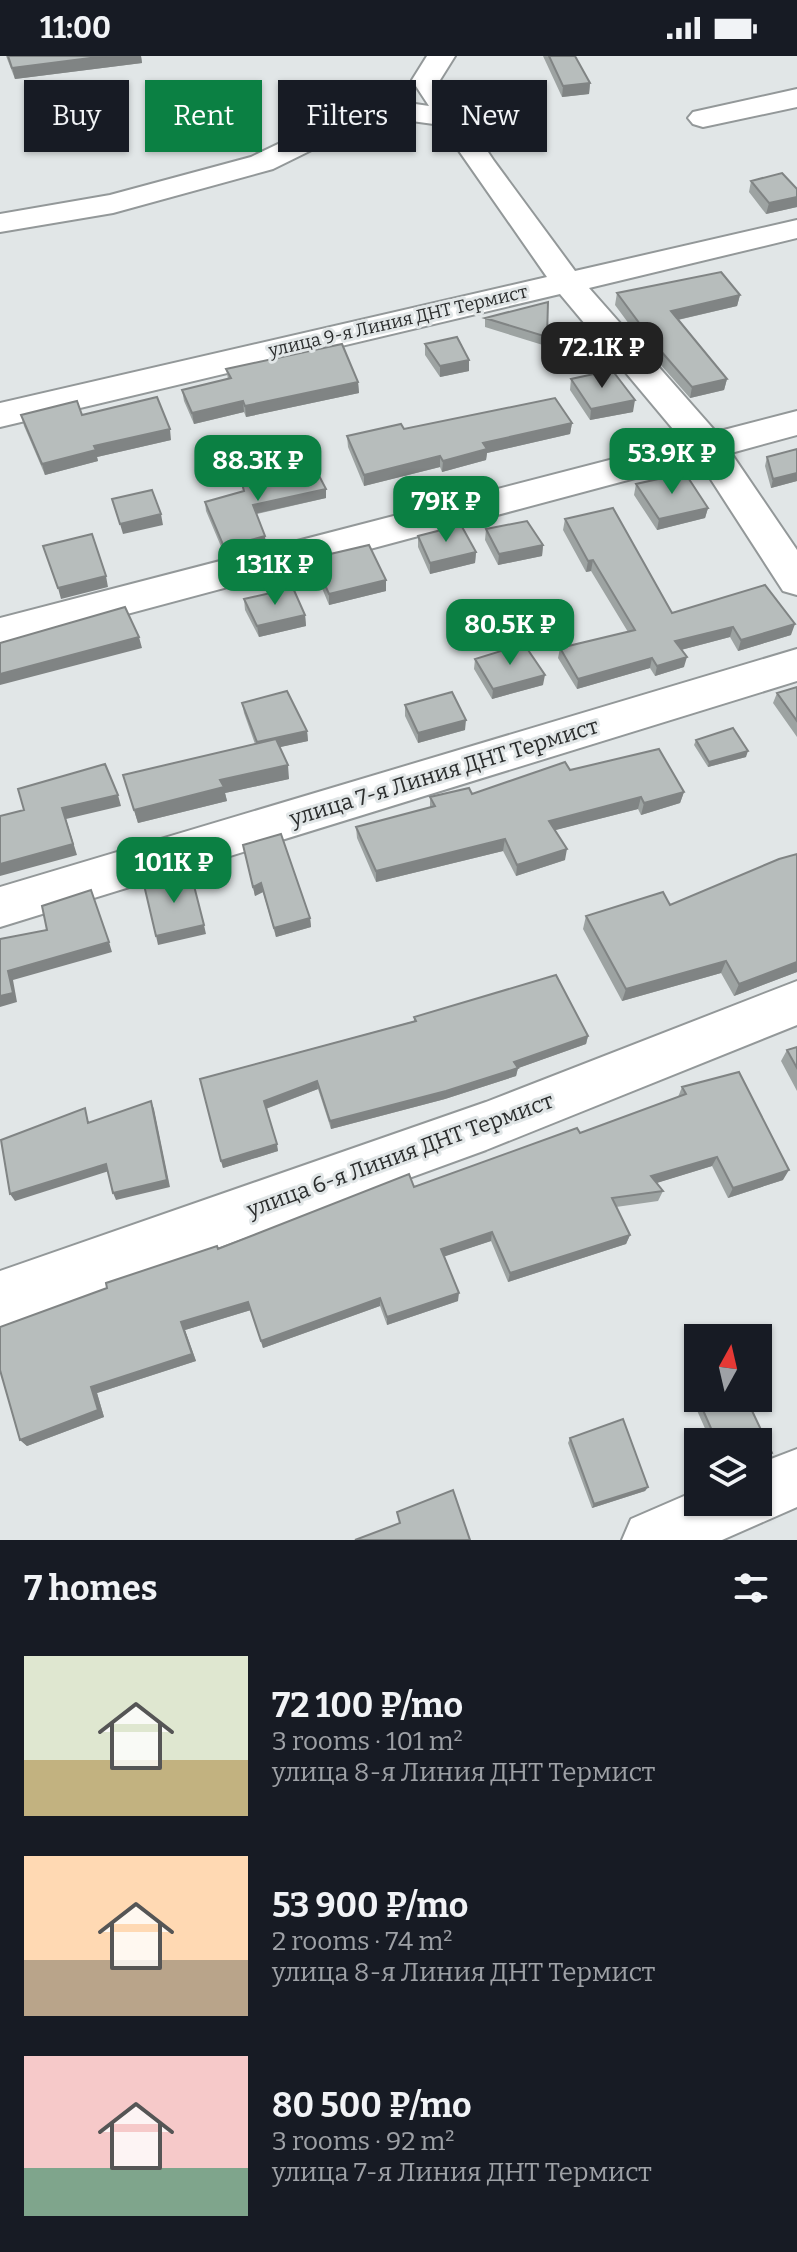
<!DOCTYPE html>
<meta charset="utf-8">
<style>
:root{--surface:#171b24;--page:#242831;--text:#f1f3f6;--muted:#9ea1a6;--accent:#0b8043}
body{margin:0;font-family:Bitter,serif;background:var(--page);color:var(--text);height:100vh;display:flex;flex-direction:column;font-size:30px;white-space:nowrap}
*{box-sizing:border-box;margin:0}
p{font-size:26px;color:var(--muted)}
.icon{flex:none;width:44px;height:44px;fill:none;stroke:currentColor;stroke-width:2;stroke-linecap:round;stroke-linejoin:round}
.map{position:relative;height:1484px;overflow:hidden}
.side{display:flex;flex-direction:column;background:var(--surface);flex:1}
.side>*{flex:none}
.banner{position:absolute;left:24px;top:24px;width:750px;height:72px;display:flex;gap:16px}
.needle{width:52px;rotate:8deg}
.tools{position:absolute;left:684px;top:1268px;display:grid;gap:16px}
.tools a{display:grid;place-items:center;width:88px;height:88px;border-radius:0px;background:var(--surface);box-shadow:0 2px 6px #0004;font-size:40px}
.price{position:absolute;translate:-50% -68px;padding:0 18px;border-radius:16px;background:var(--accent);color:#fff;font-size:26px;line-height:52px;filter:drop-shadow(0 2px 4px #0008)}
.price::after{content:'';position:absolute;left:50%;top:48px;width:24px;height:18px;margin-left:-12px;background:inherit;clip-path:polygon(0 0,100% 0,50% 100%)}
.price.active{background:#222;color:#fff}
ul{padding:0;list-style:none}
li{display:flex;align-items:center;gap:24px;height:200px;padding:0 24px}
li span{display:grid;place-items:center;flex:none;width:224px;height:160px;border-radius:0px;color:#555}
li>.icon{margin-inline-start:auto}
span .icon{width:96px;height:96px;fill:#fffc;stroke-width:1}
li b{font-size:34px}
h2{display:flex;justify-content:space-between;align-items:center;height:96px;padding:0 24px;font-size:34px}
.chip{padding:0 28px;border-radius:0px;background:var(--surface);box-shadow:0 2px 6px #0004;font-size:28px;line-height:72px}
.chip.active{background:var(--accent);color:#fff}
.status{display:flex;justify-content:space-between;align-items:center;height:56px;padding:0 40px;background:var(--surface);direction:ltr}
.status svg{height:22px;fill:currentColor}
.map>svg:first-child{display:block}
</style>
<div class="status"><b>11:00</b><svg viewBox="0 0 49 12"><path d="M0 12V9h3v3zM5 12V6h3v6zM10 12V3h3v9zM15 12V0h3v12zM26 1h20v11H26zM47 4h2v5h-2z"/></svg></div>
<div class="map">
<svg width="797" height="1484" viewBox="0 0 797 1484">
<rect width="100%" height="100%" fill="#e1e6e7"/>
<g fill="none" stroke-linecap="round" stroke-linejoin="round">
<defs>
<path id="minor" d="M427,0H455L440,24L494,105L575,215L797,164V182L589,232L716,376L797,355V379L731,397L797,494V539L783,535L699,405L0,592V562L683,385L560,238L0,371V347L547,221L441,69L375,60L358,65L340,80L273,113L113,157L0,176V158L110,139L251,101L320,68L338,53L364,45L374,42L429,50L412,24Z
M797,33V51L703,71L693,68L688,62L693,56Z
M797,593V625L0,871V831Z
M797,925V969L486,1094L0,1271V1215L486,1046Z
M797,1393V1451L722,1484H622L631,1463L698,1434V1446H758V1408Z"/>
</defs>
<use href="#minor" stroke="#939899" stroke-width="4"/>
<use href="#minor" fill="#fff" fill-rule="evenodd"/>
</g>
<path fill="#9da3a2" d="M6,0H141L142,7L15,23Z
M543,0H575L590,27L589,38L562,41Z
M751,125L797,133V151L766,158L749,136Z
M617,237L740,239L737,250L678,264L727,323L724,334L690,342L652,299L615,249Z
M485,262L547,281L546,290L485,271Z
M425,288L469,315L440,321L425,299Z
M226,313L358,326L359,337L246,361L244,356L194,368L184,345L182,334L228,323Z
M571,323L633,356L590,364L570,334Z
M21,359H82L171,384L97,401L98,405L45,419L24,370Z
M572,367L570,378L487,397L486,404L442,416L440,411L364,430L348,391L347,380L404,373Z
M797,393V425L771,432L765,410L767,401Z
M242,427L326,442L257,458L266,490L225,500L206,455L205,446L243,435Z
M636,428L708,452L705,462L657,474L634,439Z
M565,463L672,557L791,579L738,595L730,581L681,594L684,611L655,620L650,612L577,633L558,602L560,592L628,576L591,515L586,516L563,474Z
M486,473L543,489L542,500L498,509L485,484Z
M418,480L476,496L475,507L430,518L418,491Z
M313,502L386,524V535L329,549L314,513Z
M244,543L305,559L306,570L259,581L245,554Z
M475,603L543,629L492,643L474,613Z
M797,631V681L773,647L777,637Z
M242,647L307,675L308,685L280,691L289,723L225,737L227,745L138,767L123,719L255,688L244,657Z
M405,649L465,674L418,687L405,660Z
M696,684L746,701L708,711L694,689Z
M570,714L684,736L680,747L641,759L638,753L555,774L565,804L516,820L503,795L376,826L357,782L356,771L430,752V741L472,738Z
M243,789L310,862L311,871L276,881L263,836L255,840Z
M797,798V916L734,940L721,917L622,945L583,873L586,860L670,849Z
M414,961L588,980L586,988L518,1012L516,1020L445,1043L331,1073L318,1033L266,1053L278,1095L223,1112L200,1023L414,965Z
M797,991V1035L781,1005L787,994Z
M682,1031L783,1124L728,1142L712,1110L656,1127L663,1135L658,1145L616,1151L630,1179L626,1188L508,1226L491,1185L444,1200L458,1245L387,1269L380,1250L263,1292L251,1254L185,1274L196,1305L97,1337L104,1361L27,1390L20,1384L218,1193L580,1077L678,1041Z
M695,1336L772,1397L767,1401L760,1404L758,1386H711L691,1341Z
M570,1382L648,1431L645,1435L592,1452L568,1387Z"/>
<path fill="#808484" d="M106,0H141L142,7L15,23L12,12Z
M590,27L589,38L562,41L563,30Z
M797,141V151L766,158L769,147Z
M740,239L737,250L668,266L671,255Z
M469,304V315L440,321V310Z
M727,323L724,334L690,342L692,331Z
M358,326L359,337L246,361L245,350Z
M635,344L633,356L590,364L591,353Z
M243,345L244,356L194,368L192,357Z
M572,367L570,378L487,397L486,404L442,416L443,405L483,387Z
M170,373L171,384L97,401L98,405L45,419L42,408L94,390Z
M440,400V411L364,430V419Z
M797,417V425L771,432L773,423Z
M326,433V442L254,458L253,449Z
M708,452L705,462L657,474L659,463Z
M161,458L163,469L123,478L120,468Z
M265,480L266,490L225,500L224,491Z
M543,489L542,500L498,509L499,498Z
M476,496L475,507L430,518V507Z
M593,504L591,515L586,516L588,505Z
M106,520L108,531L61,543L58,532Z
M386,524V535L329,549V538Z
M305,559L306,570L259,581L257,570Z
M795,568L791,579L738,595L741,584Z
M733,571L730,581L673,596L675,585Z
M139,581L142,592L0,629V618Z
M687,601L684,611L655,620L657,610Z
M652,602L650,612L577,633L578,623Z
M545,619L543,629L492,643L493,633Z
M466,664L465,674L418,687V677Z
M307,675L308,685L258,696L257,686Z
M748,695L746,701L708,711L709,706Z
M288,709L289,723L225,737L227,745L138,767L134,754L220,724Z
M684,736L680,747L641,759L644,747Z
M118,739L121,750L66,763L77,799L0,820V808L62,752Z
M641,741L638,753L548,776L549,765Z
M505,783L503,795L376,826V815Z
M567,793L565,804L516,820L517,809Z
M261,827L263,836L255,840L253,831Z
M310,862L311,871L276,881L274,872Z
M204,869L206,878L158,889L156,880Z
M109,886L112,896L13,924L17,946L0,951V940L8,915Z
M726,905L721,917L622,945L626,933Z
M797,906V916L734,940L739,928Z
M588,980L586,988L513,1014L514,1006Z
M518,1012L516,1020L445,1043L331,1073L330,1065Z
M317,1025L318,1033L265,1053L264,1045Z
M151,1045L154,1053L170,1131L116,1144L113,1137Z
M277,1088L278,1095L223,1112L221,1105Z
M717,1101L712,1110L647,1130L651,1120Z
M106,1108L109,1115L15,1145L10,1138Z
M789,1114L783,1124L728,1142L733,1132Z
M492,1176L491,1185L440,1202L441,1193Z
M630,1179L626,1188L508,1226L510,1217Z
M459,1237L458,1245L387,1269V1261Z
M380,1242V1250L263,1292L261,1285Z
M248,1246L251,1254L185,1274L196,1305L97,1337L104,1361L27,1390L20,1384L181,1266Z
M648,1431L645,1435L592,1452L594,1448Z"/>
<path fill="#b7bdbc" stroke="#808484" stroke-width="2" d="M8,0H106L12,12Z
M549,0H575L590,27L563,30Z
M782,117L797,133V141L769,147L751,125Z
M721,216L740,239L671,255L727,323L692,331L654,287L617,237Z
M548,246L547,281L485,262Z
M457,281L469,304L440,310L425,288Z
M342,288L358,326L245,350L243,345L192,357L182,334L231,322L226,313Z
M612,314L635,344L591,353L571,323Z
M157,341L170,373L94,390L96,394L42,408L21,359L77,345L82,359Z
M555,342L572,367L483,387L487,393L443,405L440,400L364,419L347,380L401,368L404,373Z
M797,393V417L773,423L767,401Z
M314,410L326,433L253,449L265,480L224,491L205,446L244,435L242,427Z
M685,417L708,452L659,463L636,428Z
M152,434L161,458L120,468L112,443Z
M613,452L672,557L765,529L795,568L741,584L733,571L675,585L687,601L657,610L652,602L578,623L560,592L635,574L593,504L588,505L565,463Z
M527,465L543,489L499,498L486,473Z
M461,469L476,496L430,507L418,480Z
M92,478L106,520L58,532L43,490Z
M369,489L386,524L329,538L313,502Z
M293,532L305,559L257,570L244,543Z
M125,551L139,581L0,618V587Z
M524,588L545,619L493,633L475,603Z
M797,631V665L777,637Z
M287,635L307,675L257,686L242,647Z
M452,636L466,664L418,677L405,649Z
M733,672L748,695L709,706L696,684Z
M276,683L288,709L220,724L224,731L134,754L123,719Z
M659,693L684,736L644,747L641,741L549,765L567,793L517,809L505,783L376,815L356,771L435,750L430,741L469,732L472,738L565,706L570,714Z
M105,708L118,739L62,752L73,788L0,808V760L24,754L18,733Z
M281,778L310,862L274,872L261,827L253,831L243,789Z
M797,798V906L739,928L726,905L626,933L586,860L663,836L670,849L779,803Z
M191,818L204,869L156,880L144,829Z
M91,834L109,886L8,915L13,937L0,940V883L47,874L42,850Z
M556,919L588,980L514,1006L518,1012L446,1035L330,1065L317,1025L264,1045L277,1088L221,1105L200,1023L416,965L414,961Z
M797,991V1012L787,994Z
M739,1016L789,1114L733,1132L717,1101L651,1120L663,1135L612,1142L630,1179L510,1217L492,1176L441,1193L459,1237L387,1261L380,1242L261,1285L248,1246L181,1266L192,1298L91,1331L98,1354L20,1384L0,1314V1271L107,1232L106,1227L217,1190L218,1193L409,1118L414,1131L577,1072L580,1077L686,1038L682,1031Z
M151,1045L167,1124L113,1137L106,1108L10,1138L1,1084L85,1052L88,1067Z
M698,1335V1342H746L772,1397L760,1402V1412L758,1413V1386H717L695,1336Z
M623,1363L648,1431L594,1448L570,1382Z
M453,1434L470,1484H355L400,1467L397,1456Z"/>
<g text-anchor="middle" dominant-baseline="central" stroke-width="6" stroke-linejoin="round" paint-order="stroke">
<g font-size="18" fill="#2b2d2d" stroke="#e1e6e7">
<text transform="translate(398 265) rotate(-13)">улица 9-я Линия ДНТ Термист</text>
</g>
<g font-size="22" fill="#2b2d2d" stroke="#e1e6e7">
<text transform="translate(444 716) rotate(-17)">улица 7-я Линия ДНТ Термист</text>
<text transform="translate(400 1099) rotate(-20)">улица 6-я Линия ДНТ Термист</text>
</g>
</g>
</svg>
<div class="tools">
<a><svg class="needle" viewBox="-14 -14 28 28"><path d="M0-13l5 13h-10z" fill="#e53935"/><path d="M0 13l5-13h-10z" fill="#9ea1a6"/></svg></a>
<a><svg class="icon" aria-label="layers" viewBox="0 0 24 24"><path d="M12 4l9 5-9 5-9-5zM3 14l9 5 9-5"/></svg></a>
</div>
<b class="price active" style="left:602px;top:334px">72.1K ₽</b>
<b class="price" style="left:672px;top:440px">53.9K ₽</b>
<b class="price" style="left:258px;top:447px">88.3K ₽</b>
<b class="price" style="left:446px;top:488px">79K ₽</b>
<b class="price" style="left:275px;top:551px">131K ₽</b>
<b class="price" style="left:510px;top:611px">80.5K ₽</b>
<b class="price" style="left:174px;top:849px">101K ₽</b>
<div class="banner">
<a class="chip">Buy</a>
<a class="chip active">Rent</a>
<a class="chip">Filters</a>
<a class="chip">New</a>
</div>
</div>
<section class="side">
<h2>7 homes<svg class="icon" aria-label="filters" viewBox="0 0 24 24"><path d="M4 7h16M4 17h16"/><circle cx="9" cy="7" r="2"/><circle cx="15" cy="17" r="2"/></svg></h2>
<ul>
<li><span style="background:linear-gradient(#dfe7d0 65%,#c2b280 0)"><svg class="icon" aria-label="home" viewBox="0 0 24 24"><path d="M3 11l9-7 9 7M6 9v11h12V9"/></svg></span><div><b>72 100 ₽/mo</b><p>3 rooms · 101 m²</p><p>улица 8-я Линия ДНТ Термист</p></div></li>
<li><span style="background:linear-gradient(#ffd9b3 65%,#b9a48a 0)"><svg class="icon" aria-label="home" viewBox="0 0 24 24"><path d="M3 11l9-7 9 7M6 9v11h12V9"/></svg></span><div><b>53 900 ₽/mo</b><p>2 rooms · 74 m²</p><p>улица 8-я Линия ДНТ Термист</p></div></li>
<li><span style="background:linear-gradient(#f6c9c9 70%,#7fa58c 0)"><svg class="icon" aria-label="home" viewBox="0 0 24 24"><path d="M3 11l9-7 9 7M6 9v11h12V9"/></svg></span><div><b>80 500 ₽/mo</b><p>3 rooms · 92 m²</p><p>улица 7-я Линия ДНТ Термист</p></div></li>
</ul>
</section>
